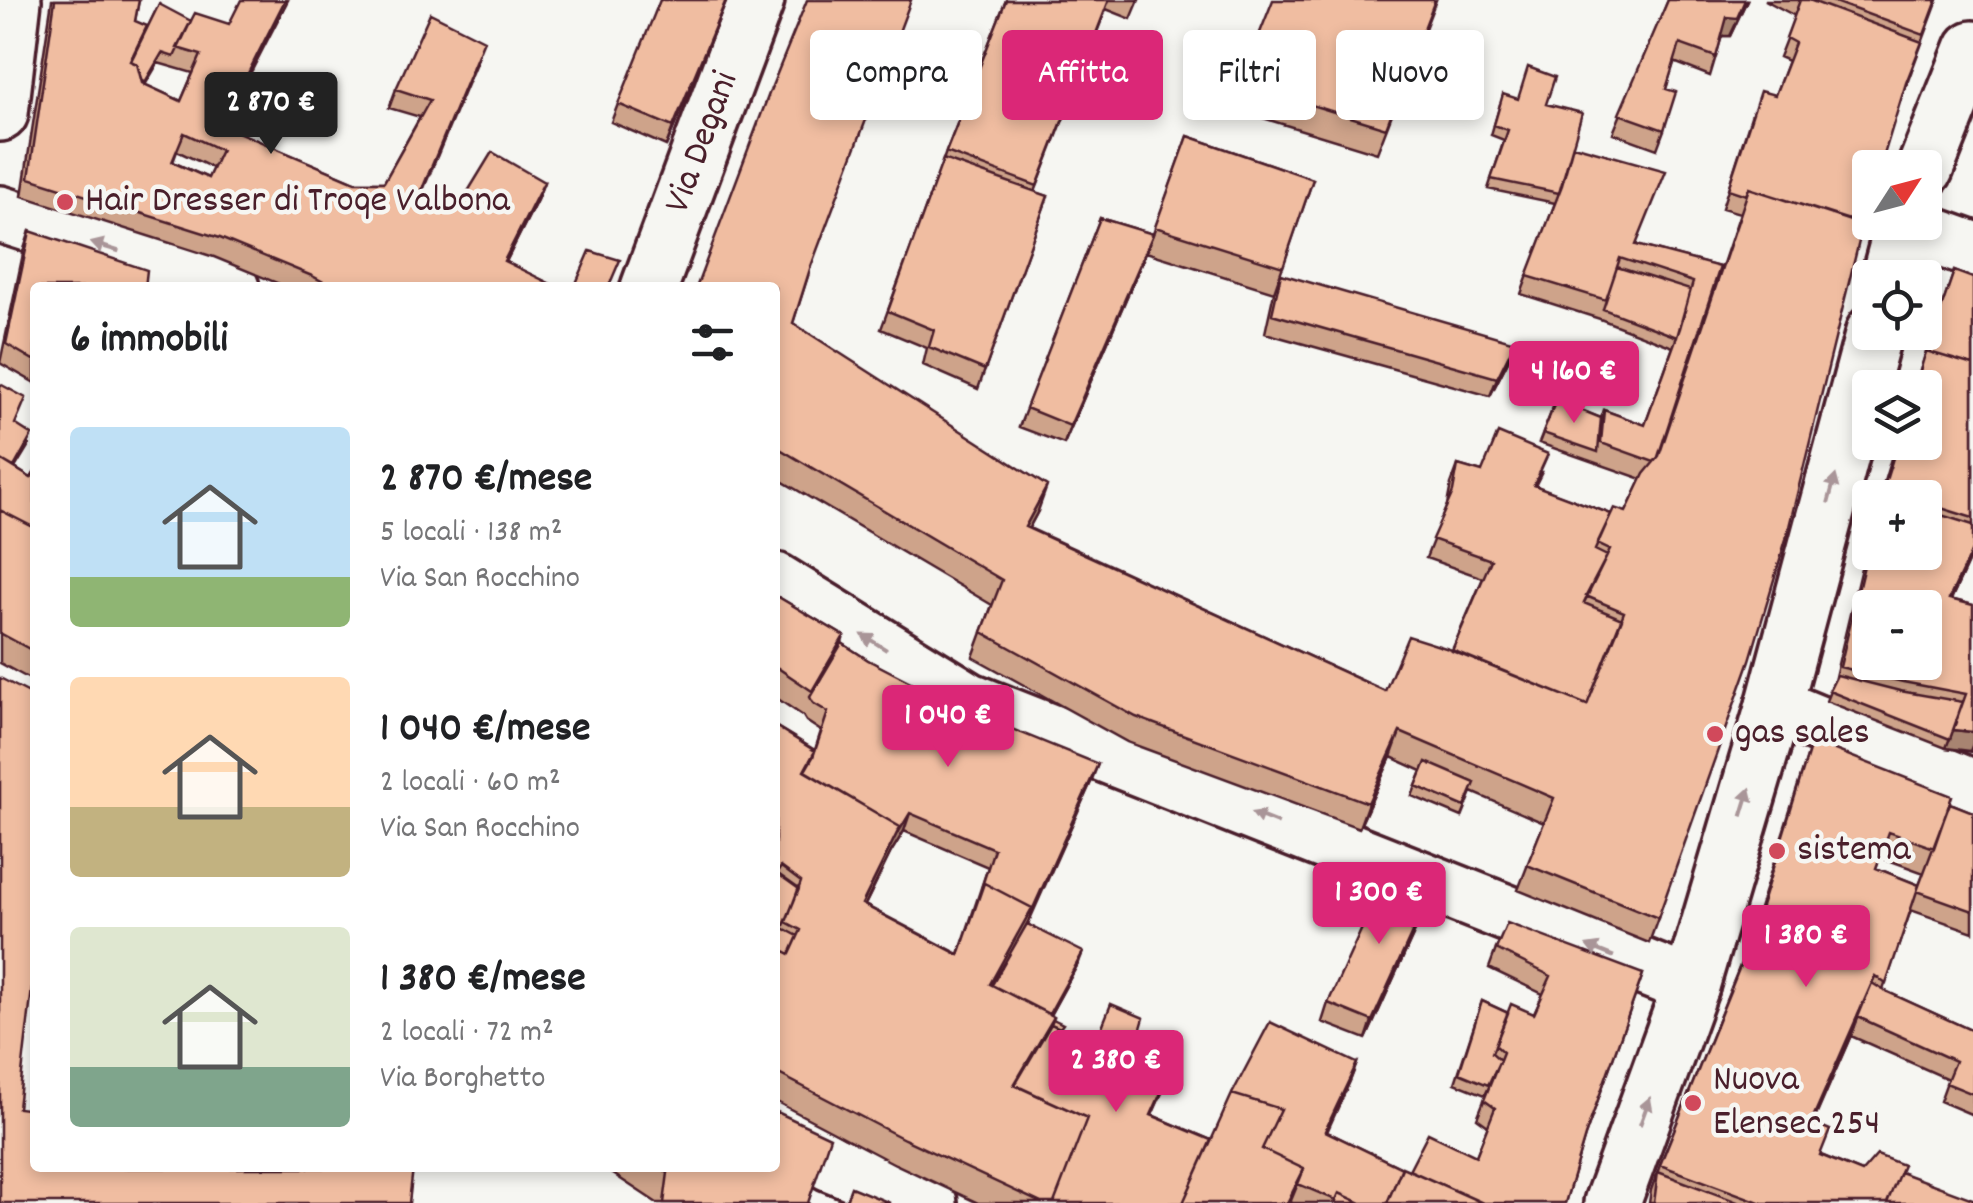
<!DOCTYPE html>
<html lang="it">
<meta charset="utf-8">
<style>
:root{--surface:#fff;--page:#f6f6f6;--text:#202124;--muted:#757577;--accent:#db2777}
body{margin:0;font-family:Dekko,sans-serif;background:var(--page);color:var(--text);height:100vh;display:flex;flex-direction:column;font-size:38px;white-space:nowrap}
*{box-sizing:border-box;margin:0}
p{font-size:32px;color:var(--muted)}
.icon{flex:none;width:55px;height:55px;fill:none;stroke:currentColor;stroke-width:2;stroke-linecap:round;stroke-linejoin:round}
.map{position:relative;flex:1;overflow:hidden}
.panel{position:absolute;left:30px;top:282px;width:750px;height:890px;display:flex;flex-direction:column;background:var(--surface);border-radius:10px;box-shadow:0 5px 15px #0003}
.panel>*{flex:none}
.top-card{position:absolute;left:810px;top:30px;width:950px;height:90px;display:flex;gap:20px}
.needle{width:65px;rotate:54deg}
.fabs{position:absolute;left:1852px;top:150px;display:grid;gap:20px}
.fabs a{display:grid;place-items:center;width:90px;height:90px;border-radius:10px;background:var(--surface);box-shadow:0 5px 15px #0003;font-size:50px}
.price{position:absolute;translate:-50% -85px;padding:0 22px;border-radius:10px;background:var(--accent);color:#fff;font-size:32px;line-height:65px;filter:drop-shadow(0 2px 5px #0008)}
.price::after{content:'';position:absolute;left:50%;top:60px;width:30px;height:22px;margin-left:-15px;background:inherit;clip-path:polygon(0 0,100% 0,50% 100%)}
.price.on{background:#222;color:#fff}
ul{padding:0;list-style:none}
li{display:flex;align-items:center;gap:30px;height:250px;padding:0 40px}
li span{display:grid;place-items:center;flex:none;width:280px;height:200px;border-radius:10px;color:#555}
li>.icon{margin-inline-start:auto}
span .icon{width:120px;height:120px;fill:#fffc;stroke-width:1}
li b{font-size:42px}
h2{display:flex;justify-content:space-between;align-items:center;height:120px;padding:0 40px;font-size:42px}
.pill{padding:0 35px;border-radius:10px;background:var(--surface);box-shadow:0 5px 15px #0003;font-size:35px;line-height:90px}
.pill.on{background:var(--accent);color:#fff}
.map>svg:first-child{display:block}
</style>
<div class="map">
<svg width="1973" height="1203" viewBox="0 0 1973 1203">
<rect width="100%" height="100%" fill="#f6f6f2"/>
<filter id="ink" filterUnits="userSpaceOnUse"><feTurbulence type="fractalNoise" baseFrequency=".01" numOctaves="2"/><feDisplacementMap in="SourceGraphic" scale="20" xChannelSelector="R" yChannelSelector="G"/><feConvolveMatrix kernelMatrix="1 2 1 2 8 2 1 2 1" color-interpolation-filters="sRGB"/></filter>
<g filter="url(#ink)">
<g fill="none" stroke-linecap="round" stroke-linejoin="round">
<defs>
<g id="street">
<path d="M0,113L13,0"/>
<path d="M1925,169L1973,49"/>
<path d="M0,214L231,288"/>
<path d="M1903,225L1973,250"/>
<path d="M1889,278L1904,222"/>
<path id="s1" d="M649,288L756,0"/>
<path d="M775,581L968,700L1691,986"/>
<path d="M1774,706L1973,788"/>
<path d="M775,1131L831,1163L929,1203"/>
<path d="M1612,1203L1691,986L1774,706L1874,332"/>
</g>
</defs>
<use href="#street" stroke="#4a1f2b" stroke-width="62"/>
<use href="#street" stroke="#f6f6f2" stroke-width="55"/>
</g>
<path fill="#cea38a" stroke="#4a1f2b" stroke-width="2.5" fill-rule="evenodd" d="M52,0H139L135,21L143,37L159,4L238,98L233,130L355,182H384L420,117L389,108L396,89L478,58L419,200L441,209L464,198L544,182L537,200L506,262L559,288H289L214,257L22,196ZM158,63L193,73L181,101L145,85ZM177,151L213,168L208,178L173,162Z
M727,0L666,146L611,122L618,104Z
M1006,0H1139L1131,19L1106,9L1035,192L1048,196L978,389L923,365L927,348L881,329L946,152Z
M1436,0L1377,153L1230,108L1240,83Z
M1668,0H1747L1730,36H1722L1710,76L1674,62L1666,89L1664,130L1657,149L1613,133Z
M1765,0H1938L1906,86L1870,168L1658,918L1649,943L1518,890L1544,823L1472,792L1462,817L1412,796L1422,771L1391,757L1359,828L1127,742L973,657L992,605L775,477V288L809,273L793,323L1038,511L1029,528L1385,691L1452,650L1483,578L1426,558L1447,505L1451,484L1458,465L1482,472H1542L1535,486L1611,514L1626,512L1642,479L1539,443L1556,400L1601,418L1604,410L1645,425L1673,347L1600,319L1521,294L1555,203L1488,189L1504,140L1491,135L1500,104L1518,99L1546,104L1569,157L1637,245L1720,267L1678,398L1740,213L1722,208L1753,110L1775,95L1788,61L1779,57L1795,16Z
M1188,136L1313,179L1274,292L1146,252L1064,444L1019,427L1100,218L1153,234Z
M30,231L35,288V383L0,363L24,249Z
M1954,271L1973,278V552L1951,599L1973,605V752L1946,748L1826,701L1834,681L1870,530V552H1925V498H1879L1896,442H1925V388H1914Z
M1281,274L1508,361L1490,396L1265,333L1274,292Z
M0,384L15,424L29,445L15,468L31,478L35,472V682L0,663Z
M775,595L844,636L842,643L868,660L1091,782L1028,924L1079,962L1050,1015L1061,1029L1094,1047L1139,1035L1177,1057L1152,1115L1211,1140L1357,1063L1350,1081L1327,1132L1402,1168L1409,1170L1476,1156L1488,1126L1477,1118L1491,1083L1485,1095L1455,1083L1482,1001L1508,1013L1534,1014L1543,994L1489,968L1496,949L1643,974L1585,1136L1565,1203H1293L1291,1202L1290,1203H978L895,1164L775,1101V726L815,750L821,731L806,721L803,716L775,697ZM904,831L988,867L959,954L865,905L891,852Z
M1812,741L1950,803L1973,812V932L1911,910L1883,990L1973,1031V1115L1940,1101L1948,1079L1851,1036L1855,1026L1813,1123L1821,1155L1862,1172H1900L1973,1203H1649L1651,1190L1660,1165L1745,953ZM1880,857L1924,873L1919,885L1876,868Z
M1430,893L1424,911L1366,1039L1322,1022L1328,1003Z
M604,1168H775L808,1203H657Z"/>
<path fill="#a88471" stroke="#4a1f2b" stroke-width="2.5" d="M285,0H288L229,115L236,97Z
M726,0H727L666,146L673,127Z
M1745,0H1747L1730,36H1720L1727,17Z
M544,182L537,200L497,279L504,261Z
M1153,234L1146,252L1064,444L1070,426Z
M1515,342L1508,361L1490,396L1497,378Z
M1047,486L1038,511L1016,552L1025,527Z
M1973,548V552L1943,617L1949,599Z
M1953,730L1973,732V744L1970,751L1946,748Z
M1400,732L1391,757L1359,828L1368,803Z
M1098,764L1091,782L1023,933L986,1000L990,984Z
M910,813L904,831L891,852L853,929L862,904L900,827Z
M1430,893L1424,911L1366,1039L1372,1021Z
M1083,952L1079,962L1044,1026L1048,1016Z
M1875,976L1855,1026L1802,1147L1811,1122Z
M1177,1057L1170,1075L1144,1133L1151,1115Z
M1357,1063L1350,1081L1318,1149L1325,1131Z
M1304,1169L1290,1203H1287Z"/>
<path fill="#f0bda1" stroke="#4a1f2b" stroke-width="2.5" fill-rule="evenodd" d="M55,0H139L135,21L147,26L130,61L137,64L142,83L181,101L201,55L177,48L195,13L229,24L241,0H285L236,97L243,102L233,130L355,182H384L430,100L396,89L430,13L484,40L418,199L441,209L448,190L464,198L492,152L544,182L504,261L559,288H335L312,276L220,238L29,178ZM184,133L221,150L208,178L172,162Z
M660,0H726L673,127L618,104Z
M807,0H911L810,269L793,323L1047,486L1025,527L1385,691L1408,636L1452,650L1587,705L1624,612L1586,596L1610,550L1597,544L1614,508L1626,512L1644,474L1659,456L1749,188L1863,225L1786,539L1750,660L1658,918L1527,865L1554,798L1400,732L1368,803L1136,717L982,632L1002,580L775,446V288H696L770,91Z
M1006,0H1109L1037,186L946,152Z
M1273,0H1435L1386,128L1240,83Z
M1668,0H1745L1737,18L1727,17L1716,57L1680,44L1666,89L1676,92L1664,130L1619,114Z
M1800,0H1809L1922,42L1906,83L1880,168H1870V200L1862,224L1749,188L1746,195L1728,189L1760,91L1775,95L1795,43L1786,38Z
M1829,0H1937L1924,35Z
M159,4L191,21L174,57L162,53L144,84L137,64L131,61Z
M1528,67L1555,77L1546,104L1582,113L1559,193L1491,179L1508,130L1494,125L1503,94L1518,99Z
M1188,136L1313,179L1283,267L1155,227Z
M1573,145L1666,171L1636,245L1720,267L1658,457L1654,462L1601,443L1604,410L1645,425L1680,328L1693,282L1620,258L1606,300L1527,276L1562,185Z
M943,159L1048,196L985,370L929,347L934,330L888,311Z
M1100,218L1153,234L1070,426L1026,408Z
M30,231L147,270L145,288H35V361L6,344Z
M590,251L620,260L608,288H574Z
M1617,267L1690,290L1677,337L1603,309Z
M1954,271L1973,278V365L1926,351L1924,358Z
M1281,274L1515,342L1497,378L1272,314Z
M1926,351L1973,365V518L1925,503V498H1908L1883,490L1898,442H1925V388H1915Z
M0,384L26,398L15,424L32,435L14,467L0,459Z
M1556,400L1601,418L1598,452L1543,433Z
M1498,433L1548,454L1534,485L1611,514L1595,550L1607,556L1584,603L1622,619L1587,705L1452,651L1491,560L1432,539L1453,492L1458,465L1482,472Z
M0,459L31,478L35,472V528L0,510Z
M0,510L35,528V652L0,633Z
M1925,510L1973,525V548L1949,599L1973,605V732L1953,730L1966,694L1903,682L1840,667L1870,540V552H1925ZM1870,608H1925V662H1870Z
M775,595L844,636L812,691L775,666Z
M842,643L868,660L965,710L1098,764L1030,915L1032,908L984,883L981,889L994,849L910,813L898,833L900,827L805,771L813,757L828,712L813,703L810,697Z
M1837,675L1900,691L1963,702L1950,739L1829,691Z
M0,678L35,696V963L18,1108L35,1110V1168H413L409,1203H0Z
M775,726L815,751L804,771L900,827L862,904L959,955L984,883L1032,908L990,984L1054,1017L1014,1085L1087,1118L1054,1203H1041L904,1139L775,1072V946L790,954L801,930L786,922L801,882L781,867L775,876Z
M1812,741L1952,796L1934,848L1889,832L1876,868L1919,885L1886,984L1875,976L1811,1122L1830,1130L1820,1155L1862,1172L1877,1155L1903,1165L1887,1203H1762L1660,1165L1751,939Z
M1426,762L1475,783L1465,807L1416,786Z
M1950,803L1973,812V911L1917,891Z
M1387,873L1430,893L1372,1021L1328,1003Z
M778,874L799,889L783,928L798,936L790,954L775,946V879Z
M1507,923L1643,974L1585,1136L1565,1203H1483L1409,1170L1428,1133L1476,1156L1495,1108L1484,1100L1503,1052L1495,1045L1511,1004L1534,1014L1551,976L1496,949Z
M1027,924L1083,952L1049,1014L992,985Z
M1872,983L1883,990L1973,1031V1094L1946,1083L1955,1061L1858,1017Z
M1482,1001L1508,1013L1492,1053L1500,1060L1488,1085L1459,1073Z
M1111,1004L1144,1018L1139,1035L1177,1057L1151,1115L1211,1140L1183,1203H1054L1087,1118L1015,1085L1051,1024L1094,1047Z
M1053,1019L1063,1024L1060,1028L1051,1024Z
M1270,1022L1357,1063L1325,1131L1402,1168L1387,1203H1361L1339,1193L1336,1200L1298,1184L1304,1169L1262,1149L1281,1109L1232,1094Z
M1232,1094L1281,1109L1262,1149L1304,1169L1287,1203H1183Z
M775,1111L830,1137L808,1203H664L668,1173L660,1168H775Z
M1402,1167L1483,1203H1387Z
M1658,1172L1740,1203H1654Z
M1900,1172L1973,1199V1203H1887Z
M851,1187L890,1203H845Z
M1339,1193L1361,1203H1335Z"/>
<defs><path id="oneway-solid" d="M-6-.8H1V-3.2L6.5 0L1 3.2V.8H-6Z" transform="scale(2.5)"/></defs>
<g fill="#a99598">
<use href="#oneway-solid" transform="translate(105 247) rotate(-163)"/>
<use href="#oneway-solid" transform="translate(1832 489) rotate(-75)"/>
<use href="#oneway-solid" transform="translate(874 642) rotate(-148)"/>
<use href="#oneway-solid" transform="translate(1746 802) rotate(-73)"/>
<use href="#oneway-solid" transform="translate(1265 818) rotate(-158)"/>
<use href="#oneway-solid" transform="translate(1600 951) rotate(-158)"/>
<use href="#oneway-solid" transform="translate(1645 1111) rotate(-70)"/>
</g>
</g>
<g fill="#d1495b" stroke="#f6f6f2" stroke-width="4">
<circle cx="65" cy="202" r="10"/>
<circle cx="1715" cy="734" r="10"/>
<circle cx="1777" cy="851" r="10"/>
<circle cx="1693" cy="1103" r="10"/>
</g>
<g text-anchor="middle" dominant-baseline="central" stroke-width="9" stroke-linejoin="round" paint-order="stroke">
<g font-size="38" fill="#4a1f2b" stroke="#f6f6f2">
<text stroke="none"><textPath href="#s1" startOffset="155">Via Degani</textPath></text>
</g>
<g font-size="38" fill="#4a1f2b" stroke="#f6f6f2" text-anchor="start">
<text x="85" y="202">Hair Dresser di Troqe Valbona</text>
<text x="1735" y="734">gas sales</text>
<text x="1797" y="851">sistema</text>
<text x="1713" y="1081">Nuova<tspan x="1713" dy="44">Elensec 254</tspan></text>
</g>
</g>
</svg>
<div class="fabs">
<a><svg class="needle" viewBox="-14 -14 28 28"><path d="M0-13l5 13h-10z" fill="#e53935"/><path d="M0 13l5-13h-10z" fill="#757577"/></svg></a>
<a><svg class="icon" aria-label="locate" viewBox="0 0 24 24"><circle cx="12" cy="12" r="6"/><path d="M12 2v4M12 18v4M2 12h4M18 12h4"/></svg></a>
<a><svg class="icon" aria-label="layers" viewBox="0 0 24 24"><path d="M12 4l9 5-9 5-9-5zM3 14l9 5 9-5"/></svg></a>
<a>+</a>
<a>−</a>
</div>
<b class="price on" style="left:271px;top:157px">2 870 €</b>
<b class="price" style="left:1574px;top:426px">4 160 €</b>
<b class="price" style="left:948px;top:770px">1 040 €</b>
<b class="price" style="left:1379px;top:947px">1 300 €</b>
<b class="price" style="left:1806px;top:990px">1 380 €</b>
<b class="price" style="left:1116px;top:1115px">2 380 €</b>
<div class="top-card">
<a class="pill">Compra</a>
<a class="pill on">Affitta</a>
<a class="pill">Filtri</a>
<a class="pill">Nuovo</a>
</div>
<section class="panel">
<h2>6 immobili<svg class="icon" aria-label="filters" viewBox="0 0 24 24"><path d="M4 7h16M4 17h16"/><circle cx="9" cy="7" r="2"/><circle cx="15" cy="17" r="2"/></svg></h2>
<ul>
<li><span style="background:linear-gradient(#bfe0f5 75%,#8fb573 0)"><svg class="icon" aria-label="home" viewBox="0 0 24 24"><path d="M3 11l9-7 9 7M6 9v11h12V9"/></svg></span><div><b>2 870 €/mese</b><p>5 locali · 138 m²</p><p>Via San Rocchino</p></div></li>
<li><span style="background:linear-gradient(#ffd9b3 65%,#c2b280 0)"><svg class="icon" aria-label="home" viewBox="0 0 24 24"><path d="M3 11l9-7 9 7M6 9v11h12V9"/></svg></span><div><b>1 040 €/mese</b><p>2 locali · 60 m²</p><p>Via San Rocchino</p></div></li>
<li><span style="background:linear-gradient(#dfe7d0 70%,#7fa58c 0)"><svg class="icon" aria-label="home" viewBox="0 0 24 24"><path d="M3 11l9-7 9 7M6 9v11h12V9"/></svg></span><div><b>1 380 €/mese</b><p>2 locali · 72 m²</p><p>Via Borghetto</p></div></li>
</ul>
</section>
</div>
